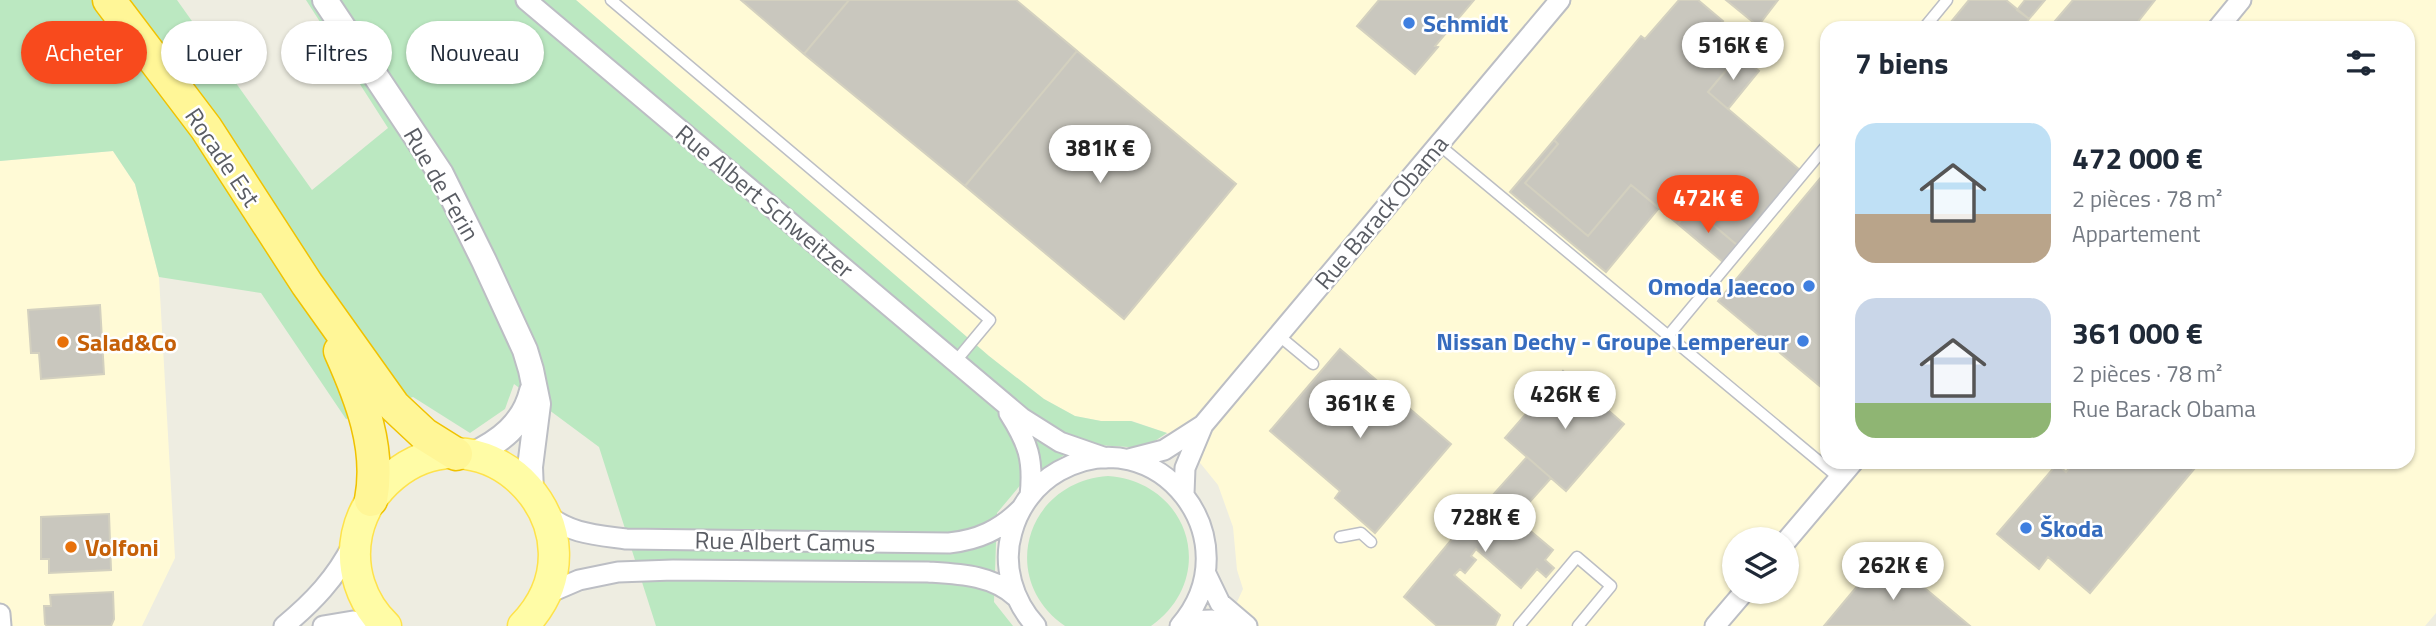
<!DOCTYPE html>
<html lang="fr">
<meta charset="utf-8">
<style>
:root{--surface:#fff;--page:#f6f6f7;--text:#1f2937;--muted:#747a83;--accent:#f84a1d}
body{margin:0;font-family:"Titillium Web",sans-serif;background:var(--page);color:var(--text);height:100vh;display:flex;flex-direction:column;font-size:26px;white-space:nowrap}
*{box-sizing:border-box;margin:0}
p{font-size:23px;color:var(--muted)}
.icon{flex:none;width:38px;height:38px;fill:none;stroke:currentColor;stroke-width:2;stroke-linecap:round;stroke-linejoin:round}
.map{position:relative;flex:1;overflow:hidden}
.panel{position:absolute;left:1820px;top:21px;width:595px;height:448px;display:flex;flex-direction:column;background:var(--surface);border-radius:21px;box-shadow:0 2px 5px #0004}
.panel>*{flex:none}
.top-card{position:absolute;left:21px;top:21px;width:665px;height:63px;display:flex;gap:14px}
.controls{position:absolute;left:1722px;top:527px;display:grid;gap:14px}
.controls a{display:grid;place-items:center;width:77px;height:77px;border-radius:50%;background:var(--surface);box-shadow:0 2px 5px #0004;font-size:35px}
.price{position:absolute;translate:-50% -60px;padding:0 16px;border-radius:24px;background:#fff;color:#222;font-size:23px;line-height:46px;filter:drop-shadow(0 2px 4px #0008)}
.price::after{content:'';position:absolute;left:50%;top:42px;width:21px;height:16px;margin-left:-10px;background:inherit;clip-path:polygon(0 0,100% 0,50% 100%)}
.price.active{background:var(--accent);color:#fff}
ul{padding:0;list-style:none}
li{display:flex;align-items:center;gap:21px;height:175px;padding:0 35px}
li span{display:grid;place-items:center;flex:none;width:196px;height:140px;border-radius:21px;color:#555}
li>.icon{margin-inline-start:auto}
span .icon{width:84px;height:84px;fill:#fffc;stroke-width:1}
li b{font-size:30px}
h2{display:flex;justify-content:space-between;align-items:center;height:84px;padding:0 35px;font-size:30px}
.pill{padding:0 24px;border-radius:32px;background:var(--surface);box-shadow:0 2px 5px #0004;font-size:24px;line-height:63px}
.pill.active{background:var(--accent);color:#fff}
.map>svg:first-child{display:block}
</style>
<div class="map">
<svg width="2436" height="626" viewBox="0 0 2436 626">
<rect width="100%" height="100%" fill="#eeede1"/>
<path fill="#fffad6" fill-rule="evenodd" d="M576,0H2436V613L2425,626H1226L1243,589L1237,570L1233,527L1218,485L1201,464L1167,433L1132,421H1101L1075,416L1044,399L989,356ZM1827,28H2408V462H1827ZM1734,539H1787V592H1734Z
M113,151L135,184L159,277L175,558L142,626H0V161Z"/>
<path fill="#bbe8c1" d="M0,0H177L312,190L388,128L306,0H576L989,356L1044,399L1075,416L1101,421H1131L1167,433L1144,448L1081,444L1023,482L997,513L994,602L1013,626H656L599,447L514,384L505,409L470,433L413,397L346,419L261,293L159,277L135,184L113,151L0,161Z
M1108,476C1190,482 1219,578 1151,626H1065C997,579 1026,482 1108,476Z"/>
<path fill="#c9c7be" stroke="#d3d0bf" stroke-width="2" d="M741,0H849L804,54Z
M849,0H1016L1077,51L965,186L804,54Z
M1379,0H1474L1435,46L1438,47L1415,74L1357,26Z
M1679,0H1698L1723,21L1713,32L1739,55L1708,92L1800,170L1737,245L1692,207L1678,224L1631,185L1588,236L1525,183L1558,144L1554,140L1641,36L1645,39Z
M1726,0H1778L1758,26Z
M1969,0H2006L2029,19L2022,28H1946Z
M2025,0H2045L2029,19L2017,10Z
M2073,0H2155L2133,28H2049Z
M1077,51L1236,184L1124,319L965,186Z
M1739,55L1759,71L1728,109L1708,92Z
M1554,140L1558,144L1525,183L1588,236L1631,185L1659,208L1606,272L1510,192Z
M1827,170V392L1718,301Z
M1692,207L1737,245L1723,262L1678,224Z
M100,305L104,374L41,379L39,353H31L28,310Z
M1340,349L1451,444L1375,533L1335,498L1340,491L1270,431Z
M1563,371L1624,424L1566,491L1505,438Z
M1527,457L1551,478L1518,515L1517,514L1514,517L1553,550L1545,560L1554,568L1546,577L1537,569L1521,588L1476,549L1471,556L1476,560L1465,573L1460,569L1454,575L1500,615L1495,626H1437L1404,597L1457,533L1458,534Z
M2074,462H2200L2090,593L2048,557L2039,569L1997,534L2057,464L2066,472Z
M109,514L111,570L49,573V559H41V517Z
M1884,554L1970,626H1824Z
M113,592L114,619L111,626H47L45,624L44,606H51L50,595Z"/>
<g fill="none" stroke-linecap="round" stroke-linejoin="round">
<defs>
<path id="service" d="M611,0L990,320L955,362
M1924,28L1947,0
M1438,144L1839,478
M1278,335L1313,364
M1668,336L1827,145
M1340,537L1361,533L1371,542
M1519,626L1577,557L1611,586L1578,626"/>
<path id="minor" d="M526,0L1022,418L1060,442L1106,458
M2218,28L2241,0
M1009,413C1028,443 1034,459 1030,496
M1129,459L1164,450L1203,425
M1184,494L1185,468L1203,425L1560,0
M545,513C569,534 597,535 626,539L949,543C978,540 1000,530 1021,509
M1787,540L1853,462
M1206,574L1220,603L1247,626
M543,599L551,592L579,580L618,572L673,570L928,572C959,574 993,575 1016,597
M0,614L1,626
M1184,621L1212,620L1241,625
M284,626C313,602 336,578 353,544
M323,626L353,621L378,626
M1036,626C1013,601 1002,565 1012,532C1019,506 1036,484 1059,471C1158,416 1254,541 1180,626
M1715,626L1744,592"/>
<path id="tertiary" d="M325,0L441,174L484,261L525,350L531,370L538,404L530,467L531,491
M470,456C500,442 524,424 532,391"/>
<path id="primary" d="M386,626C361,602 350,568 357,534C362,511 375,491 393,476C487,399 613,533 523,626"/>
<path id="trunk" d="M109,0L206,128L307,284L394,406L424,434L456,454
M340,351C361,398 381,448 371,500"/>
</defs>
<use href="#service" stroke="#bcbec4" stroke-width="13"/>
<use href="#minor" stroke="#bcbec4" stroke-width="23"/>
<use href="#tertiary" stroke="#bcbec4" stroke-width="28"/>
<use href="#primary" stroke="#fee24b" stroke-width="33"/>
<use href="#trunk" stroke="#f0c200" stroke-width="35"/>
<use href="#service" stroke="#fff" stroke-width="10"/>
<use href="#minor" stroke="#fff" stroke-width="19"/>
<use href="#tertiary" stroke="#fff" stroke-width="24"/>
<use href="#primary" stroke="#fffca6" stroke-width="30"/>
<use href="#trunk" stroke="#fff697" stroke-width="32"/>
</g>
<g fill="#3f7fe0" stroke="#fff" stroke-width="2.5">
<circle cx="1409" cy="23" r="7"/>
<circle cx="1809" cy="286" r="7"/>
<circle cx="1803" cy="341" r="7"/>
<circle cx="2026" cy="528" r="7"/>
</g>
<g fill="#e8710a" stroke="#fff" stroke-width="2.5">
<circle cx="63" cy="342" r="7"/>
<circle cx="71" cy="547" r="7"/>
</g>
<g text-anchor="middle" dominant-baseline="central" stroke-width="5" stroke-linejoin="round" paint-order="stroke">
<g font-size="24" font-weight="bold" fill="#366cbe" stroke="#fff" text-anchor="start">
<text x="1423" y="23">Schmidt</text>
<text x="1795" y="286" text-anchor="end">Omoda Jaecoo</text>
<text x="1789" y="341" text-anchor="end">Nissan Dechy - Groupe Lempereur</text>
<text x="2040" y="528">Škoda</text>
</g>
<g font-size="24" fill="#5a5d64" stroke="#fff">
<text transform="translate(223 157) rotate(56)">Rocade Est</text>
<text transform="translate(442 184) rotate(60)">Rue de Ferin</text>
<text transform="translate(765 201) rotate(40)">Rue Albert Schweitzer</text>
<text transform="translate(1381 212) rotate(-50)">Rue Barack Obama</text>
<text transform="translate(785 541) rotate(1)">Rue Albert Camus</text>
</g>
<g font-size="24" font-weight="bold" fill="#c56008" stroke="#fff" text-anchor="start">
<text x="77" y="342">Salad&amp;Co</text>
<text x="85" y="547">Volfoni</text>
</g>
</g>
</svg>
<div class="controls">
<a><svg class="icon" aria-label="layers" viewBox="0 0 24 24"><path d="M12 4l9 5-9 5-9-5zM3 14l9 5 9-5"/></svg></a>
</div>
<b class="price" style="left:1733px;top:82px">516K €</b>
<b class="price" style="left:1100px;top:185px">381K €</b>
<b class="price active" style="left:1708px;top:235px">472K €</b>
<b class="price" style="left:1565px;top:431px">426K €</b>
<b class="price" style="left:1360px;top:440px">361K €</b>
<b class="price" style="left:1485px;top:554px">728K €</b>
<b class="price" style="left:1893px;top:602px">262K €</b>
<div class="top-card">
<a class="pill active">Acheter</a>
<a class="pill">Louer</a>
<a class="pill">Filtres</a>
<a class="pill">Nouveau</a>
</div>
<section class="panel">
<h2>7 biens<svg class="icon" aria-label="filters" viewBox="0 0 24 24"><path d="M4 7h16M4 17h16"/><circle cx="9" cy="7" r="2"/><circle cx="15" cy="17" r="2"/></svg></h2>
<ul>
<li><span style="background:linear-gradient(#bfe0f5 65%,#b9a48a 0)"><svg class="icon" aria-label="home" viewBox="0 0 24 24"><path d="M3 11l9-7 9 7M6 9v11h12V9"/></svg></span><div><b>472 000 €</b><p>2 pièces · 78 m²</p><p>Appartement</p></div></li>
<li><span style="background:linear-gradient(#c9d6e8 75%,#8fb573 0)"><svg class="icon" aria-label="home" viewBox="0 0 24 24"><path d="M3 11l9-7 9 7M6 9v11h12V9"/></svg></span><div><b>361 000 €</b><p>2 pièces · 78 m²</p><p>Rue Barack Obama</p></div></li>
</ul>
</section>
</div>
